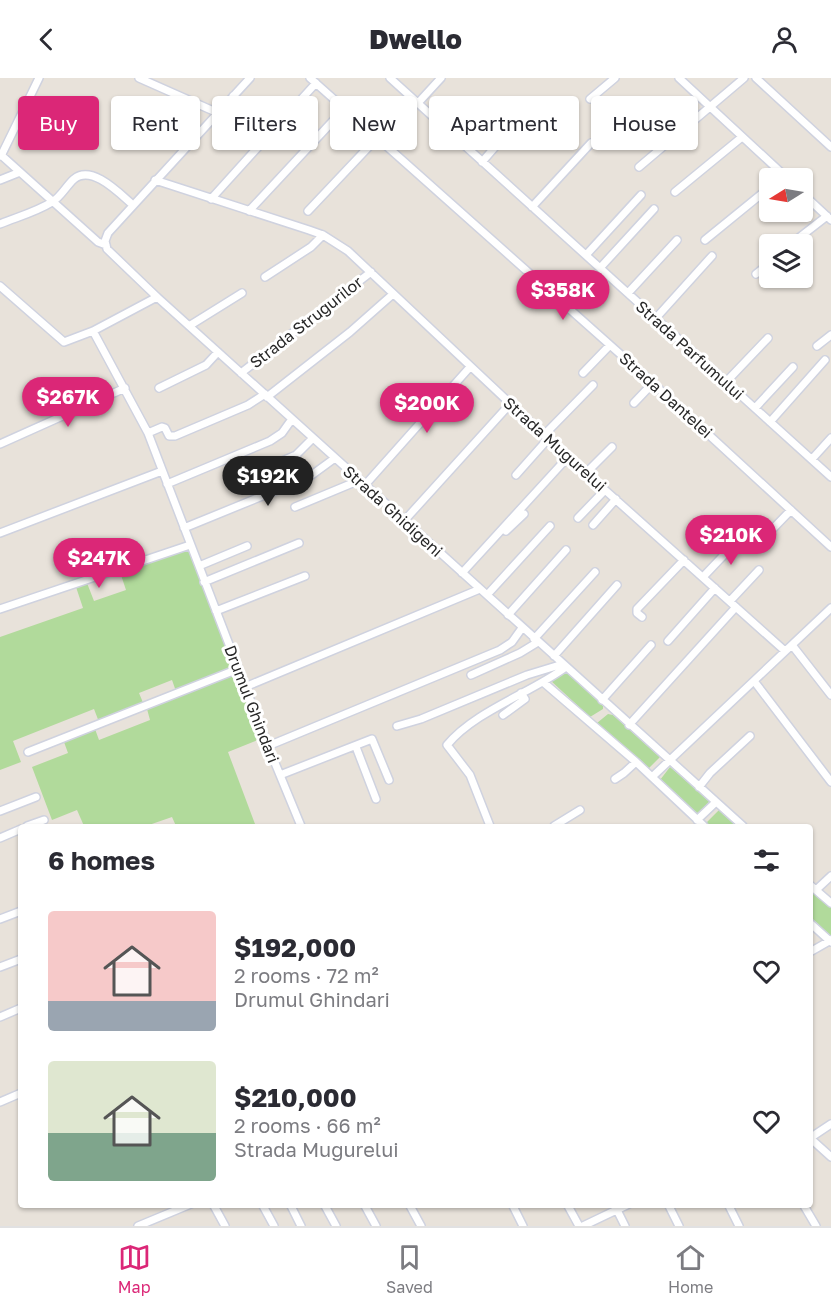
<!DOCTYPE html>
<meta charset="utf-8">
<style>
:root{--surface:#fff;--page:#f7f7f7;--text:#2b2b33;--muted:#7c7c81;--line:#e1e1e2;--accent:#db2777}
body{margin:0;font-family:"Golos Text",sans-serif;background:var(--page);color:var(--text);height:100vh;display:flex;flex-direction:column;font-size:22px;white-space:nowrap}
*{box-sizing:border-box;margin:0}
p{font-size:20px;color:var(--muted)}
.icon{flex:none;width:33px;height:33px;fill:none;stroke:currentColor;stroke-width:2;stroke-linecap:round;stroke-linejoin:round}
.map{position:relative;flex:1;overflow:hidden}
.sheet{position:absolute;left:18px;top:746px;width:795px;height:384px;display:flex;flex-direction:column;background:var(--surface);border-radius:6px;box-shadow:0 2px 4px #0004}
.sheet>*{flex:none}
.hud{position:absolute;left:18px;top:18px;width:795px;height:54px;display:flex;gap:12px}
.needle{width:39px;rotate:259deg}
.fabs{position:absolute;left:759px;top:90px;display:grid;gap:12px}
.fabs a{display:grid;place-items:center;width:54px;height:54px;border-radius:6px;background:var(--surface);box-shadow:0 2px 4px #0004;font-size:30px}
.price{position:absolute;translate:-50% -51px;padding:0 14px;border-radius:21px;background:var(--accent);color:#fff;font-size:20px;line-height:39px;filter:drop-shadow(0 2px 3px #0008)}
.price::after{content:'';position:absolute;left:50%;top:36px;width:18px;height:14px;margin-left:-9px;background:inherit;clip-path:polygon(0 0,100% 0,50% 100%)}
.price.active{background:#222;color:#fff}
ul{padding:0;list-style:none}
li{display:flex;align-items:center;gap:18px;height:150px;padding:0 30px}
li span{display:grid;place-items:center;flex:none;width:168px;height:120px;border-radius:6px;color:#555}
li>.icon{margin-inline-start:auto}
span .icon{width:72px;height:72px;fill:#fffc;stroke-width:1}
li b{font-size:26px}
h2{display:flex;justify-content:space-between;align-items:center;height:72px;padding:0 30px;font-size:26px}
.chip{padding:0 21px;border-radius:6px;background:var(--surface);box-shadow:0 2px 4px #0004;font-size:21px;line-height:54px}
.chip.active{background:var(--accent);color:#fff}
header{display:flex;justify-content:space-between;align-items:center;height:78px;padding:0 30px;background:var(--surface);font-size:27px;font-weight:800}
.tab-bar{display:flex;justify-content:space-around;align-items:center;height:84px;border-top:2px solid var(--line);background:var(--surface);font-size:16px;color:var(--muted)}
.tab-bar a{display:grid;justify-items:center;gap:3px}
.tab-bar .active{color:var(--accent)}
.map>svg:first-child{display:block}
</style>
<header><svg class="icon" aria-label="back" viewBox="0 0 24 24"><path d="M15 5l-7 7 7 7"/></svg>Dwello<svg class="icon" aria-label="person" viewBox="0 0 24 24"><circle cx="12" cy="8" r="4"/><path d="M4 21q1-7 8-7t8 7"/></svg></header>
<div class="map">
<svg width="831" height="1148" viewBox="0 0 831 1148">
<rect width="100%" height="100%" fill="#e8e2da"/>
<path fill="#b1da9b" d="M189,471L260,661L228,674L255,746L248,748H176L172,739L146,748H84L77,732L52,742L32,689L68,675L64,664L95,651L99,662L150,642L147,631L178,619L172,602L139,615L144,627L99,644L94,631L13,663L21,684L0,692V559L83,530L76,509L87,505L94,523L126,512L120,494Z
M563,594L568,595L603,628V631L590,639L550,602Z
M608,636L613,637L660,679L648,691L597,645Z
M670,689L710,723L698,737L660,702Z
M720,731L739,748H710L706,745Z
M810,811L831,829V858L810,839Z"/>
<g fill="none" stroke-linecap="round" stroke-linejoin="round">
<defs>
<path id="minor" d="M139,0L218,35
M250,0L108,155L105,163L107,171L157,219L743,748
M310,0L646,299L831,469
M390,0L831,399
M679,0L787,100
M756,0L831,69
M233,18L254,37L258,33
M590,21L615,0
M418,25L441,0
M455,60L483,30
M0,76L98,164L106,167
M1,78L39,0
M482,84L526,33
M639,89L744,0
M0,102L20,94
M155,102L309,152L323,157L348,173L548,361L785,573
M675,114L742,59
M802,115L831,142
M211,121L316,5
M532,129L591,65
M249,133L344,31
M308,133L377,60
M0,146C17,139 36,134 52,124C61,119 66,108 74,101C92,86 120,116 133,127
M705,162L770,109
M791,166L827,138
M586,177L641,117
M600,190L654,131
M756,196L770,185
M265,199L311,169L323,157
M0,208L64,264L93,253L157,219
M628,215L677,162
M656,240L712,178
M189,248L242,215
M93,253L148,355L268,668L301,748
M817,268L831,257
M241,295L371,194
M583,295L610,267
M726,304L768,260
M159,310L206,287L218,274
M267,319L350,254L393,216
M634,325L653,305
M755,330L793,289
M770,344L825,282
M148,355L162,349L165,350L169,358H175L248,327L265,316
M544,357L593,307
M0,366L125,310
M812,381L831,360
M273,387L296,377L313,360
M586,395L612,369
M516,397L548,361
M167,406L270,363L282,355L292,341
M365,407L470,289
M295,429L360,402
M578,440L605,412
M404,443L510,326
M593,447L616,421
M184,450L309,399L335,380
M506,453L524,436
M0,455L162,393
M762,462L791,432
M199,488L247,468
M462,495L568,379
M703,499L740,460
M204,504L299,465
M487,517L550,448
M730,523L759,492
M0,531L190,467
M216,533L305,498
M508,537L566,472
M642,539L637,535V531L684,482
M534,561L595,494
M668,563L715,510
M792,567L831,617
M554,578L617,507
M471,597L520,575L538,564
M754,603L831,704
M543,604L636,684L704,748
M245,609L480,511
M602,622L651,567
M503,637L525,621L521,615
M629,647L736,529
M397,648L421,641L527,597L563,586
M268,668L500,572L512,564L522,550
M354,668L372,661L389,702
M28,674L238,591
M280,697L354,668L356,669L376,721
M652,699L831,530
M615,701L624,695L636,684
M699,709L710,695L750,658
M0,733L36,719
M697,742L716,724
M27,748L44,742
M490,748L470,697L447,667C475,633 531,615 566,589
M554,748L580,732
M0,760L21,751
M810,807L831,825
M816,812L831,798
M0,841L21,833
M810,845L831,864
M810,874L831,862
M0,889L21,881
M0,939L21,930
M0,1024L21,1015
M831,1046L810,1060L831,1079
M213,1126L225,1148
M262,1126L274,1148
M290,1126L301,1148
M324,1126L336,1148
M364,1126L376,1148
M409,1126L421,1148
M512,1126L523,1148
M567,1126L579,1148
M668,1126L679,1148
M728,1126L739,1148
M803,1126L816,1148
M617,1132L625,1148
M138,1148L191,1126
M583,1148L629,1126"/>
</defs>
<use href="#minor" stroke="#cfd2df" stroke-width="10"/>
<use href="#minor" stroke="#fff" stroke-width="7"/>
</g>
<g text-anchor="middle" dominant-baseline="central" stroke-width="6" stroke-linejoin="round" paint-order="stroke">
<g font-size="16" fill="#272727" stroke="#fff">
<text transform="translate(306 244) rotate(-38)">Strada Strugurilor</text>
<text transform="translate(690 272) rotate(42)">Strada Parfumului</text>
<text transform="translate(666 317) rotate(42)">Strada Dantelei</text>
<text transform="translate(555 366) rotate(42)">Strada Mugurelui</text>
<text transform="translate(393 433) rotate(42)">Strada Ghidigeni</text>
<text transform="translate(252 626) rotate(69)">Drumul Ghindari</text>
</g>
</g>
</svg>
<div class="fabs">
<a><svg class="needle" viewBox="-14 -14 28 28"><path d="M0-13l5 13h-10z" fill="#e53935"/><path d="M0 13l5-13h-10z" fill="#7c7c81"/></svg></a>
<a><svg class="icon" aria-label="layers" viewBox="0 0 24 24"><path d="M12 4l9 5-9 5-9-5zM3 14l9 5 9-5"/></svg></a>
</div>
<b class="price" style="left:563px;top:243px">$358K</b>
<b class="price" style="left:68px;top:350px">$267K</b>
<b class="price" style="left:427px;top:356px">$200K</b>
<b class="price active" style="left:268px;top:429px">$192K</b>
<b class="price" style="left:731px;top:488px">$210K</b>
<b class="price" style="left:99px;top:511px">$247K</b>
<div class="hud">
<a class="chip active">Buy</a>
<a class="chip">Rent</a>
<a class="chip">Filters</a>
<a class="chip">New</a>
<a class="chip">Apartment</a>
<a class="chip">House</a>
</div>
<section class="sheet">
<h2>6 homes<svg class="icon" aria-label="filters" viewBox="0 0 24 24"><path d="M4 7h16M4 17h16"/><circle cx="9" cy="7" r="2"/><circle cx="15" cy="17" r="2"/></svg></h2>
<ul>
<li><span style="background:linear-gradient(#f6c9c9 75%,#9aa5b1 0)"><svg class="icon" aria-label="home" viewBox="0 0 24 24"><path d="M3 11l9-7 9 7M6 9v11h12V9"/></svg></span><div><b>$192,000</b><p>2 rooms · 72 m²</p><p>Drumul Ghindari</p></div><svg class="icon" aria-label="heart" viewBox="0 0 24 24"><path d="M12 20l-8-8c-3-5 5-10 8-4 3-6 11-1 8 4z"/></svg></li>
<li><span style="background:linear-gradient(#dfe7d0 60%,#7fa58c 0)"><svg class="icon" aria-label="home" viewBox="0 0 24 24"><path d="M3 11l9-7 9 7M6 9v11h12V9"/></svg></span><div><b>$210,000</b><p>2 rooms · 66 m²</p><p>Strada Mugurelui</p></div><svg class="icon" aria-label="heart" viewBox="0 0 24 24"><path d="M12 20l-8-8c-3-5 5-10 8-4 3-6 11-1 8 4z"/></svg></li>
</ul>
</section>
</div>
<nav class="tab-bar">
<a class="active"><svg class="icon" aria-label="map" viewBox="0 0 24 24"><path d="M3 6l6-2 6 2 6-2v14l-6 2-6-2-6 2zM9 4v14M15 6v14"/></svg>Map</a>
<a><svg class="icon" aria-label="saved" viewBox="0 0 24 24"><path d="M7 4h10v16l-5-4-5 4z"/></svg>Saved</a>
<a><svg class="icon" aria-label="home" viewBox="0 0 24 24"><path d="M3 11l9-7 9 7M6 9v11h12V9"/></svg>Home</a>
</nav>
